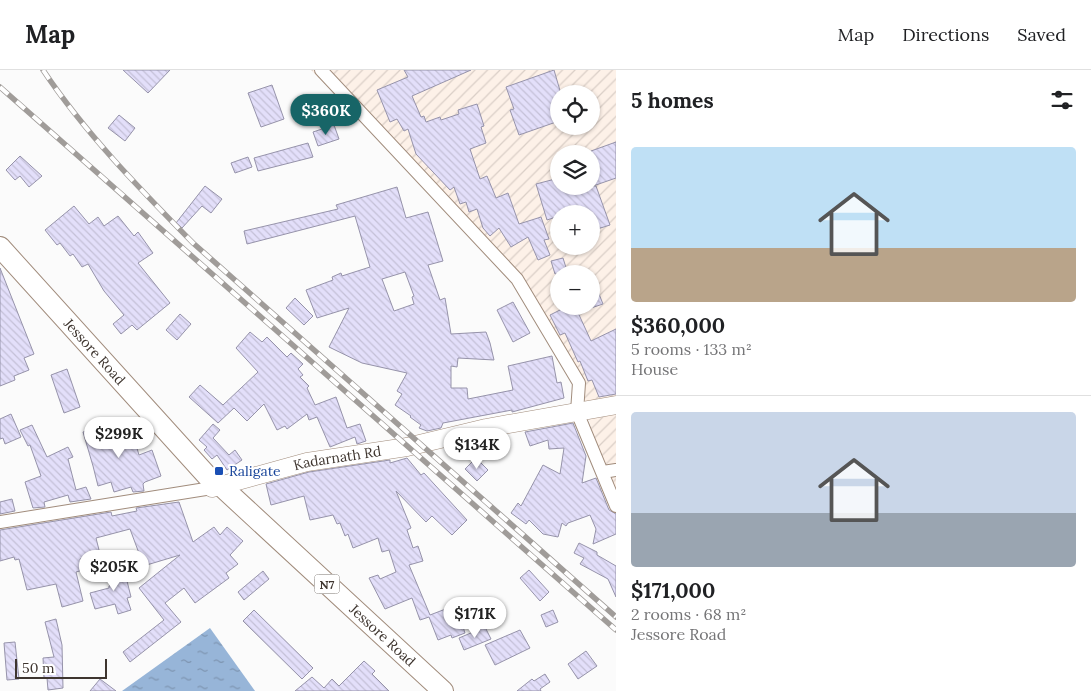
<!DOCTYPE html>
<meta charset="utf-8">
<style>
:root{--surface:#fff;--page:#f6f6f6;--text:#202124;--muted:#757577;--line:#e0e0e0;--accent:#176567}
body{margin:0;font-family:Lora,serif;background:var(--page);color:var(--text);height:100vh;display:flex;flex-direction:column;font-size:19px;white-space:nowrap}
*{box-sizing:border-box;margin:0}
p{font-size:16px;color:var(--muted)}
.icon{flex:none;width:28px;height:28px;fill:none;stroke:currentColor;stroke-width:2;stroke-linecap:round;stroke-linejoin:round}
.map{position:relative;flex:1;overflow:hidden}
.sheet{display:flex;flex-direction:column;background:var(--surface);width:475px}
.sheet>*{flex:none}
.buttons{position:absolute;left:550px;top:15px;display:grid;gap:10px}
.buttons a{display:grid;place-items:center;width:50px;height:50px;border-radius:50%;background:var(--surface);box-shadow:0 1px 4px #0004;font-size:25px}
.scale{position:absolute;left:15px;bottom:12px;width:92px;box-sizing:border-box;padding-left:5px;border:2px solid #3e352f;border-top:0;font-size:14px;line-height:18px;white-space:nowrap;color:#3e352f;-webkit-text-stroke:4px #fff;paint-order:stroke}
.price{position:absolute;translate:-50% -42px;padding:0 11px;border-radius:18px;background:#fff;color:#222;font-size:16px;line-height:32px;filter:drop-shadow(0 1px 2px #0008)}
.price::after{content:'';position:absolute;left:50%;top:30px;width:15px;height:11px;margin-left:-8px;background:inherit;clip-path:polygon(0 0,100% 0,50% 100%)}
.price.selected{background:var(--accent);color:#fff}
ul{padding:0;list-style:none}
li{display:grid;align-content:center;gap:10px;height:265px;padding:0 15px}
li+li{border-top:1px solid var(--line)}
li span{display:grid;place-items:center;height:155px;border-radius:5px;color:#555}
li>.icon{margin-inline-start:auto}
span .icon{width:90px;height:90px;fill:#fffc;stroke-width:1}
li b{font-size:21px}
h2{display:flex;justify-content:space-between;align-items:center;height:60px;padding:0 15px;font-size:21px}
header{display:flex;align-items:center;gap:30px;box-sizing:border-box;height:70px;padding:0 25px;background:var(--surface);border-bottom:1px solid var(--line)}
header strong{font-size:24px}
nav{display:flex;gap:28px;margin-inline-start:auto;font-size:18px}
main{display:flex;flex:1;min-height:0}
.map>svg:first-child{display:block}
</style>
<header>
<strong>Map</strong>
<nav><a>Map</a><a>Directions</a><a>Saved</a></nav>
</header>
<main>
<div class="map">
<svg width="616" height="621" viewBox="0 0 616 621">
<defs>
<pattern id="industrial-furrows" width="10" height="10" patternUnits="userSpaceOnUse" patternTransform="scale(1.25)"><rect width="10" height="10" fill="#fdf1e8"/><path d="M-1 1l2-2M0 10L10 0M9 11l2-2" fill="none" stroke="#dacfc7"/></pattern>
<pattern id="water-ripples" width="26" height="14" patternUnits="userSpaceOnUse" patternTransform="scale(1.25)"><rect width="26" height="14" fill="#97b5d8"/><path d="M2 4q2-2 4 0t4 0M15 11q2-2 4 0t4 0" fill="none" stroke="#7d94b0"/></pattern>
<pattern id="building-back-hatch" width="6" height="6" patternUnits="userSpaceOnUse" patternTransform="scale(1.25)"><rect width="6" height="6" fill="#e3dffa"/><path d="M-1 5l2 2M0 0l6 6M5-1l2 2" fill="none" stroke="#c4c0d7"/></pattern>
</defs>
<rect width="100%" height="100%" fill="#fbfbfb"/>
<path fill="url(#industrial-furrows)" fill-rule="evenodd" d="M311,0H616V436L603,402L579,313L517,209ZM559,24H591V56H559ZM559,84H591V116H559ZM559,144H591V176H559ZM559,204H591V236H559Z"/>
<path fill="url(#water-ripples)" d="M210,558L255,621H122Z"/>
<path fill="url(#building-back-hatch)" stroke="#9693aa" fill-rule="evenodd" d="M123,0H170L148,23Z
M404,0H471L412,26L421,47L424,46L426,52L440,47L441,50L459,44L458,40L477,34L484,56L481,57L486,73L470,79L480,109L487,106L496,128L508,123L519,154L541,147L549,169L544,170L550,185L538,190L528,167L511,177L499,158L490,166L483,158L477,139L469,142L466,132L460,134L454,117L450,120L416,84L408,59L404,61L397,49L390,52L377,20L408,7Z
M554,0L561,24H559V51L519,65L510,40L514,39L506,17Z
M272,15L284,49L261,57L248,23Z
M119,45L135,58L125,71L108,58Z
M334,55L339,69L318,76L313,62Z
M616,72V108L593,116H596L610,155L591,161V144H559V146L547,150L536,114L559,108V116H591V81Z
M308,73L313,87L258,101L254,88Z
M20,86L42,106L29,117L20,106L15,110L6,100Z
M248,87L252,97L235,103L231,93Z
M205,116L222,129L211,143L202,136L182,158L176,153Z
M397,117L406,148L428,142L443,191L428,195L440,230L445,228L451,264L486,262L490,273L494,290L458,288L457,297L451,296V318H467L468,329L513,320L508,296L552,286L557,313L561,312L564,328L512,342V340L443,353L441,358L427,361L419,358L421,355L410,347L411,346L395,335L402,324L397,321L407,303L362,293L329,277L349,238L317,248L306,220L333,210L332,207L341,203L342,206L370,197L355,146L247,174L244,161L338,139L336,135ZM405,202L414,226L412,227L414,234L394,241L382,209Z
M74,136L89,154L98,147L104,156L118,146L134,166L138,162L153,183L138,193L170,233L137,260L132,255L121,264L113,254L124,245L104,221L88,194L82,197L73,184L70,186L60,173L57,175L45,160Z
M563,188L568,204H555L551,191Z
M0,198L34,284L24,288L29,300L14,306L15,310L0,316Z
M591,204L603,234L591,238Z
M295,228L313,246L304,255L286,238Z
M513,232L530,263L513,272L497,240Z
M568,236H575L591,271L616,259V324L599,327L592,310L588,311L580,291L578,292L565,263L560,265L550,245Z
M180,244L191,254L177,270L166,260Z
M250,262L262,272L267,267L287,287L291,283L303,294L298,299L303,305L300,307L309,316L307,318L315,335L336,327L347,358L360,354L366,371L357,374L355,367L330,377L317,347L309,350L307,344L287,359L285,356L277,360L264,334L247,351L234,338L218,353L189,327L200,315L223,335L258,302L236,278Z
M67,299L80,337L64,343L51,305Z
M11,344L21,367L5,374L3,368L0,369V349Z
M124,351L131,377L136,375L139,385L152,380L161,406L145,412L143,414L144,421L133,422L131,417L114,422L111,412L98,416L93,396L83,362Z
M573,353L586,386L582,413L596,408L609,440L616,444V464L593,474L596,459L590,445L568,453L566,456L562,453L558,467L543,464L529,450L526,454L511,443L518,433L521,436L543,395L560,404L564,378L549,379L548,370L530,376L525,362Z
M213,354L220,360L213,368L229,385L235,380L242,390L227,400L217,385L212,389L204,380L207,377L199,370Z
M32,355L47,387L68,377L73,387L68,389L76,420L86,417L91,429L70,432L68,425L44,432L45,437L33,438L25,412L41,406L30,375L28,376L20,360Z
M407,388L421,405L424,403L467,450L452,465L432,446L426,452L396,421L411,458L407,460L413,478L418,476L423,491L409,495L430,545L456,535L465,563L452,568L451,565L438,570L429,547L420,550L412,528L385,539L369,508L378,505L380,509L396,502L389,480L382,482L378,468L353,478L348,464L345,466L340,453L337,454L333,445L310,450L304,426L271,435L266,414L309,402L390,390V393Z
M476,388L488,400L477,411L465,399Z
M12,429L15,441L0,444V432Z
M179,432L193,472L214,457L220,465L227,457L243,471L230,485L238,494L226,503L229,508L195,533L184,518L165,533L181,552L130,592L123,582L164,550L139,518L180,485L140,497L137,487L140,486L130,459L96,468L100,484L80,489L83,500L76,502L83,531L62,537L56,514L27,520L19,489L15,490L14,487L0,491V460L111,442L112,446L137,441L136,438Z
M579,473L597,482V485L616,496V527L608,509L580,494L584,488L574,483Z
M123,495L131,527L127,528L131,540L118,544L115,534L95,539L90,523L109,518V516L112,515L108,499Z
M529,500L549,522L540,531L520,508Z
M263,501L269,509L244,530L238,522Z
M254,540L313,598L302,609L243,551Z
M553,540L558,552L546,557L541,545Z
M56,549L62,575L63,618L48,620L47,608H44L43,588L54,587L45,552Z
M485,557L491,569L464,580L459,568Z
M520,560L530,578L495,595L485,575Z
M15,572L19,609L7,610L4,573Z
M586,581L597,596L578,609L568,594Z
M364,591L375,601L372,604L389,621H295L312,607L324,618L332,609L339,616Z
M545,604L550,612L540,619L541,621H517L532,609L534,611Z
M100,609L116,621H90Z"/>
<g fill="none" stroke-linecap="round" stroke-linejoin="round">
<defs>
<path id="minor" d="M321,0L517,209L579,313L577,342L616,436
M603,402L616,400
M0,452L212,418"/>
<g id="secondary">
<path id="s1" d="M212,418L307,392L407,377L486,358L616,335"/>
</g>
<g id="trunk">
<path id="s2" d="M0,177L210,409L221,416L443,621"/>
</g>
</defs>
<use href="#minor" stroke="#a18c7c" stroke-width="14"/>
<use href="#secondary" stroke="#a18c7c" stroke-width="19"/>
<use href="#trunk" stroke="#a18c7c" stroke-width="22"/>
<use href="#minor" stroke="#fff" stroke-width="12"/>
<use href="#secondary" stroke="#fff" stroke-width="18"/>
<use href="#trunk" stroke="#fff" stroke-width="20"/>
<defs>
<path id="rail" d="M43,0C85,63 140,119 193,173L616,547
M0,17L616,560"/>
</defs>
<use href="#rail" stroke="#a09c99" stroke-width="5.5"/>
<use href="#rail" stroke="#fff" stroke-width="4" stroke-dasharray="11" stroke-linecap="butt"/>
</g>
<rect fill="#1a4fb4" stroke="#fff" stroke-width="2" x="214" y="396" width="10" height="10" rx="2.5"/>
<g text-anchor="middle" dominant-baseline="central" stroke-width="4" stroke-linejoin="round" paint-order="stroke">
<rect fill="#fff" stroke="#78726d" stroke-width="1" x="314.5" y="504.5" width="25" height="19" rx="4"/>
<g font-size="12" font-weight="bold" fill="#3e352f">
<text x="327" y="514">N7</text>
</g>
<g font-size="14" fill="#3e352f" stroke="#fff">
<text stroke="none"><textPath href="#s2" startOffset="141">Jessore Road</textPath></text>
<text stroke="none"><textPath href="#s1" startOffset="129">Kadarnath Rd</textPath></text>
<text stroke="none"><textPath href="#s2" startOffset="546">Jessore Road</textPath></text>
</g>
<g font-size="14" fill="#164399" stroke="#fff" text-anchor="start">
<text x="229" y="401">Raligate</text>
</g>
</g>
</svg>
<div class="buttons">
<a><svg class="icon" aria-label="locate" viewBox="0 0 24 24"><circle cx="12" cy="12" r="6"/><path d="M12 2v4M12 18v4M2 12h4M18 12h4"/></svg></a>
<a><svg class="icon" aria-label="layers" viewBox="0 0 24 24"><path d="M12 4l9 5-9 5-9-5zM3 14l9 5 9-5"/></svg></a>
<a>+</a>
<a>−</a>
</div>
<div class="scale">50 m</div>
<b class="price selected" style="left:326px;top:66px">$360K</b>
<b class="price" style="left:119px;top:389px">$299K</b>
<b class="price" style="left:477px;top:400px">$134K</b>
<b class="price" style="left:114px;top:522px">$205K</b>
<b class="price" style="left:475px;top:569px">$171K</b>
</div>
<section class="sheet">
<h2>5 homes<svg class="icon" aria-label="filters" viewBox="0 0 24 24"><path d="M4 7h16M4 17h16"/><circle cx="9" cy="7" r="2"/><circle cx="15" cy="17" r="2"/></svg></h2>
<ul>
<li><span style="background:linear-gradient(#bfe0f5 65%,#b9a48a 0)"><svg class="icon" aria-label="home" viewBox="0 0 24 24"><path d="M3 11l9-7 9 7M6 9v11h12V9"/></svg></span><div><b>$360,000</b><p>5 rooms · 133 m²</p><p>House</p></div></li>
<li><span style="background:linear-gradient(#c9d6e8 65%,#9aa5b1 0)"><svg class="icon" aria-label="home" viewBox="0 0 24 24"><path d="M3 11l9-7 9 7M6 9v11h12V9"/></svg></span><div><b>$171,000</b><p>2 rooms · 68 m²</p><p>Jessore Road</p></div></li>
</ul>
</section>
</main>
